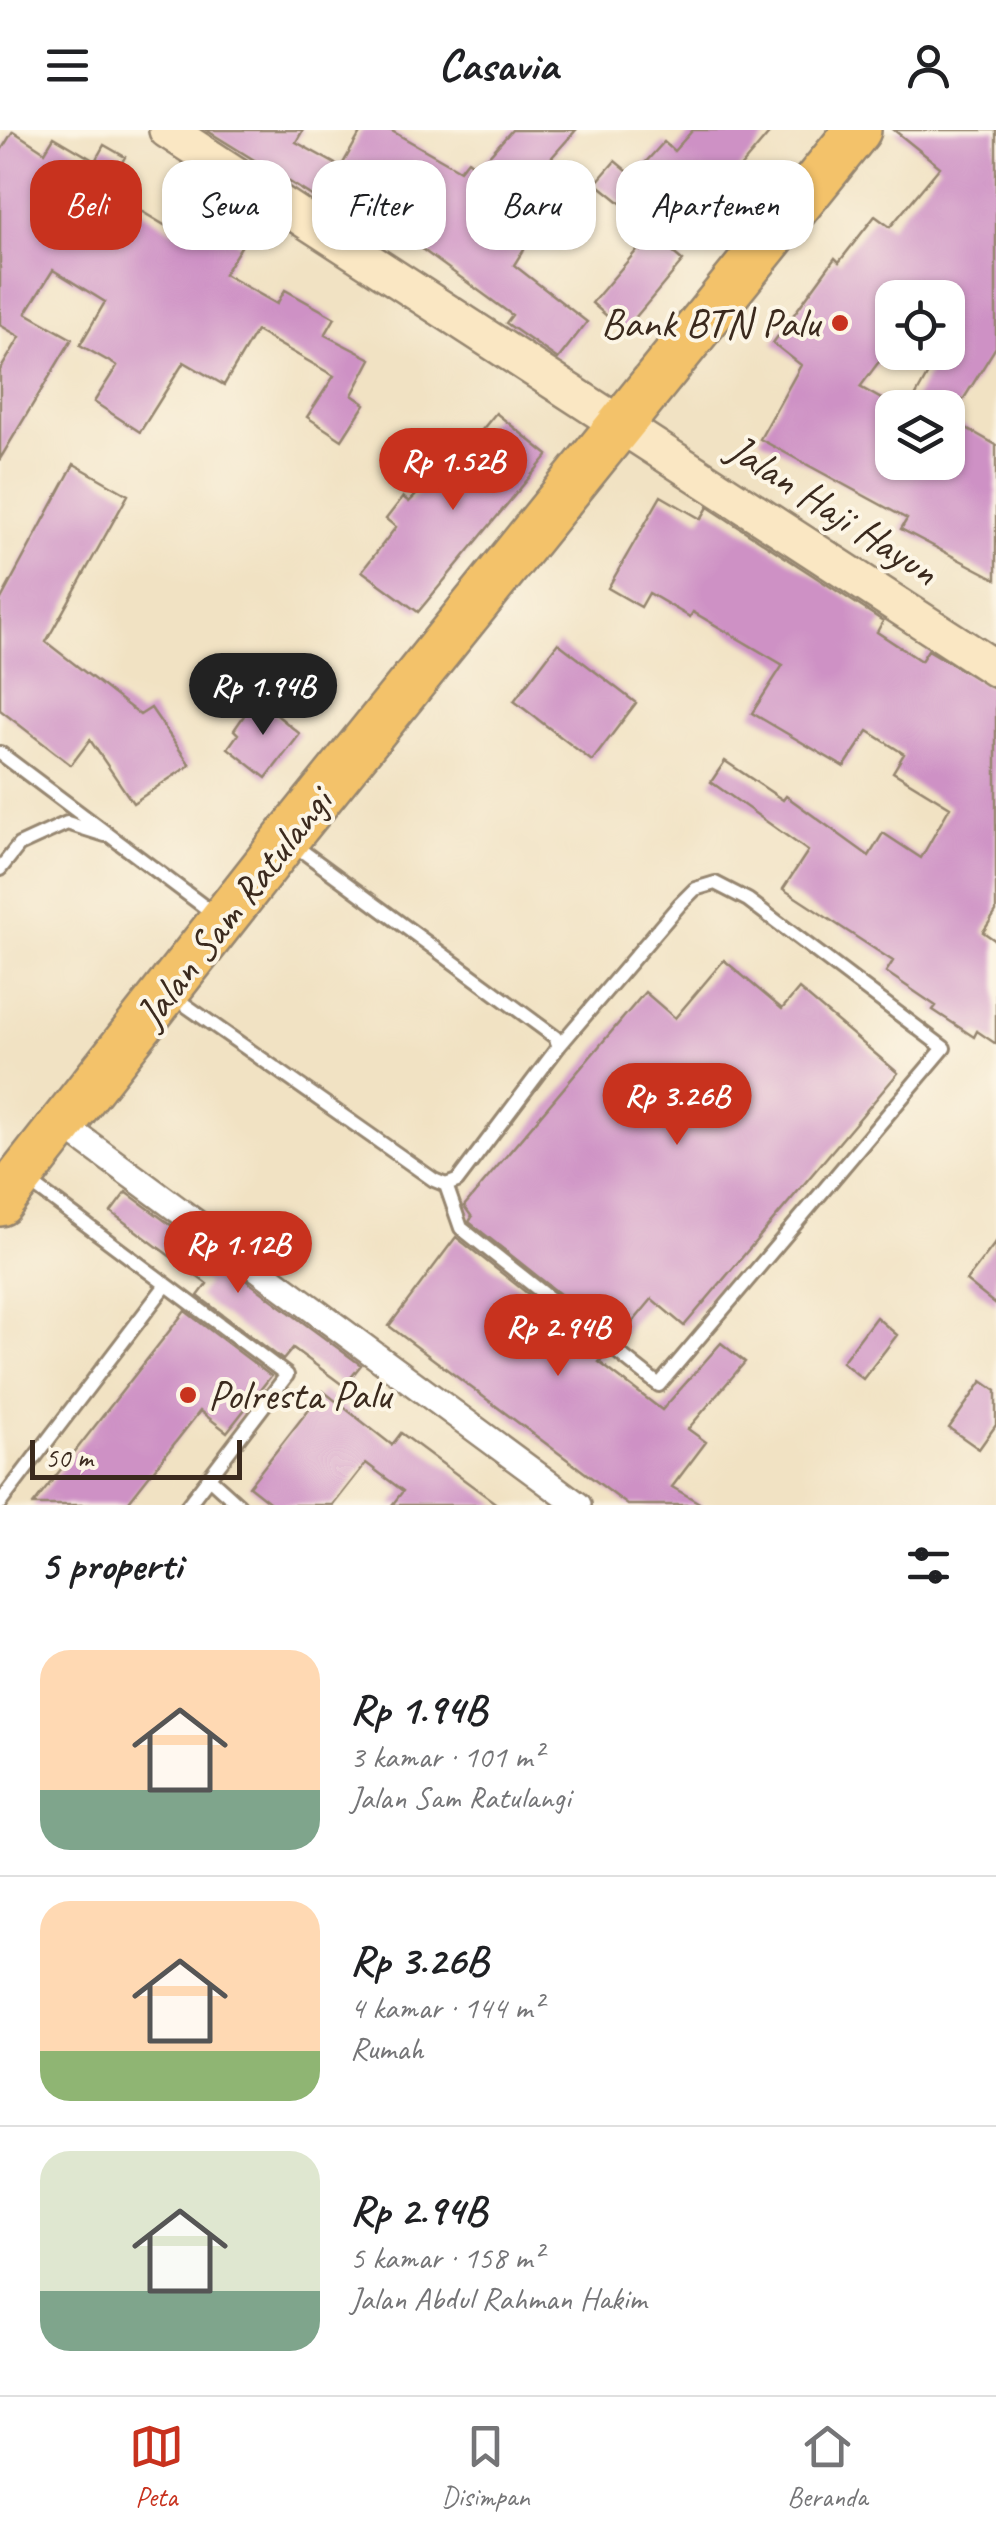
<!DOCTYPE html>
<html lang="id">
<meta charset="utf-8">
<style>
:root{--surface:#fff;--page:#f6f6f6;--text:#202124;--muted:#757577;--line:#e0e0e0;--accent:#c8321e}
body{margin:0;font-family:Caveat,sans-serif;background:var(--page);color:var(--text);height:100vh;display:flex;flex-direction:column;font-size:38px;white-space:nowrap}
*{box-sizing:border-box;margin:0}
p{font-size:32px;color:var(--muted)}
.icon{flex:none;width:55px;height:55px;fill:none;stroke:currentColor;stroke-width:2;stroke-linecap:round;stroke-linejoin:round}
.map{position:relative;height:1375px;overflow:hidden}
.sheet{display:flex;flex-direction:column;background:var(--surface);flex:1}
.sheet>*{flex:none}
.banner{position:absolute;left:30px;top:30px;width:938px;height:90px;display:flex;gap:20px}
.fabs{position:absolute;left:875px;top:150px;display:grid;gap:20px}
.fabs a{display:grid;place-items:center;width:90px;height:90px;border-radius:20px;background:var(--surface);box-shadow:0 2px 8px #0004;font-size:50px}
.scale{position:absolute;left:30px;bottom:25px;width:212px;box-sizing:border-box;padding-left:10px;border:5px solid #3b2a1e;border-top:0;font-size:28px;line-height:35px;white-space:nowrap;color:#3b2a1e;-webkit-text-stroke:8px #fcf5e5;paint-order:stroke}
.price{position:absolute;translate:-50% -85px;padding:0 22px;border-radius:35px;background:var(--accent);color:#fff;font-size:32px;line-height:65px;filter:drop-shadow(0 2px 5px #0008)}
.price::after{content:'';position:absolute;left:50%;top:60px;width:30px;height:22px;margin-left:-15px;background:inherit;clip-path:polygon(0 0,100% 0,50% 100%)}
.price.active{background:#222;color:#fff}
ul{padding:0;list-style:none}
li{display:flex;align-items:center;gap:30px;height:250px;padding:0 40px}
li+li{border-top:2px solid var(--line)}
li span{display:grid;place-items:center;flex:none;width:280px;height:200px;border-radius:30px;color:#555}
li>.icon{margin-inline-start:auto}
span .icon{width:120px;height:120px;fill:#fffc;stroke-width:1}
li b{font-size:42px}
h2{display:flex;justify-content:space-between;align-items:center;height:120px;padding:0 40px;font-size:42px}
.tag{padding:0 35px;border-radius:30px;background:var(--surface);box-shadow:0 2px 8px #0004;font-size:35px;line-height:90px}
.tag.active{background:var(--accent);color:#fff}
header{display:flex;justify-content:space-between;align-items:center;height:130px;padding:0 40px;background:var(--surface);font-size:45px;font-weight:700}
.tabs{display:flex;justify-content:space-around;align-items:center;height:140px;border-top:2px solid var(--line);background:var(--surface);font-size:28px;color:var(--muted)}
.tabs a{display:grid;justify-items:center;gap:5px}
.tabs .active{color:var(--accent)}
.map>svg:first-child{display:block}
</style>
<header><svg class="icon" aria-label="menu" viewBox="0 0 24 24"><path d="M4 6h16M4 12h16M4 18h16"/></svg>Casavia<svg class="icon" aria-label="person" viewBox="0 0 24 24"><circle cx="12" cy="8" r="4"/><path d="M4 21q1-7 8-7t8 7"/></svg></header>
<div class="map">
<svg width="996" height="1375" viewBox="0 0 996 1375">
<rect width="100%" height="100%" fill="#fcf5e5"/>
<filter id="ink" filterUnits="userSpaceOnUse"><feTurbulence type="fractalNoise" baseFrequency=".01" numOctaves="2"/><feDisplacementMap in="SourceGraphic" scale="20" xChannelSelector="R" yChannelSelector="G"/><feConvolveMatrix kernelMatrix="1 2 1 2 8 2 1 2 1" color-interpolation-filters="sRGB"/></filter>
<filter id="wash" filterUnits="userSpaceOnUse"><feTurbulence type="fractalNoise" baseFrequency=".0048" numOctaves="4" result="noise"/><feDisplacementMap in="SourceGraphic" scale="40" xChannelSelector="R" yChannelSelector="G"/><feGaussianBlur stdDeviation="2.25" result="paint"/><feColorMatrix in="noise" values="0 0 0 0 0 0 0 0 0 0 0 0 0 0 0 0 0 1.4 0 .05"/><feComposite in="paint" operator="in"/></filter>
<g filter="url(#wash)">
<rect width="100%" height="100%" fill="#f1e2c3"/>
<g id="blocks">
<path fill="#ce91c5" d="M206,0H303L296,12L341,37L362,0H390L460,40L468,30L478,38L512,0H576L545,35L583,65L567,84L553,72L514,135L587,192L558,229L506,193L512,185L389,95L381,109Z
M693,0H772L670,120L683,131L624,201L592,173L654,100L596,53L615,31L633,46L664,12L674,21Z
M894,0H996V217L958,278H909L940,222H948V168H892V214L860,257L892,275V332H948V320L961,295L996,315V449L901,399L907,389L760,309L801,235L773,213L835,128L839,132L875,86L890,97L940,37Z
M13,1L45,22L54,7L95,31L104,15L125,27L106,60L181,105L195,84L242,115L224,144L277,174L285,160L335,188L325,205L371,229L352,265L365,274L342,310L307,287L334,246L256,201L224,255L184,232L140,302L94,272L117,236L80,215L105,172L53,140L26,183L72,209L0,329V240L20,207L0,195V22Z
M496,283L548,325L418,482L362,441L396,397L386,389L403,367L409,372L450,331L453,335Z
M74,334L128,365L46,512L140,585L151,578L190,635L133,673L90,610L71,635L0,580V471Z
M661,366L701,389L708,377L883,491L877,502L921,531L928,520L996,560V782L983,802L996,811V914L977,901L974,907L933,880L936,876L886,842L893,831L783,759L808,721L711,652L725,631L783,670L786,666L869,726L883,703L921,728L950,677L893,642L904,624L868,601L844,637L752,583L783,535L693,482L690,487L649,463L641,477L608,458Z
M558,513L636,573L592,631L514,571Z
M256,568L300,604L266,648L228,618L238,604L234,600Z
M724,830L782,879L799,859L898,943L684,1196L652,1169L618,1210L469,1092L472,1087L464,1076L645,862L675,888Z
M126,1062L361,1235L344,1256L293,1218L283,1230L198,1166L207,1154L111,1082Z
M456,1107L605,1225L599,1232L662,1280L721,1213L745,1232L688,1299L706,1312L672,1357L703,1375H628L389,1196Z
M996,1112V1175L966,1151Z
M185,1181L271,1246L227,1302L200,1281L126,1375H33Z
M876,1187L897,1205L863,1249L842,1232Z
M982,1251L996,1261V1295L979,1319L949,1298Z
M323,1261L392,1315L401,1303L498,1375H392L403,1361L366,1333L333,1375H273L249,1356Z"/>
</g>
</g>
<g filter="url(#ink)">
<use href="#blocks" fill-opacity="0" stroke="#968670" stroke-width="2.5"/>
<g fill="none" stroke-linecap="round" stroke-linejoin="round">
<defs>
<path id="lane" d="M0,623L218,787
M0,739L19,715L67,693L105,705
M171,865L434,1050L446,1055L457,1051L559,916L555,907L290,712
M28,1051L287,1245L188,1375
M446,1055L461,1098L659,1255L944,918L748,770L715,753L695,759L680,774L559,916
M209,1348L239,1375
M0,1373L166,1155"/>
<path id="street" d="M62,994L578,1375"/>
<path id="secondary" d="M167,0L996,539"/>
<path id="highway" d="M0,1073L286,709L858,0"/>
</defs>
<use href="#lane" stroke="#968670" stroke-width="18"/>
<use href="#street" stroke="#968670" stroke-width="30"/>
<use href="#secondary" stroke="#968670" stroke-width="40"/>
<use href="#highway" stroke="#968670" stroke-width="50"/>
<use href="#lane" stroke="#fff" stroke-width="12"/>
<use href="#street" stroke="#fff" stroke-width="25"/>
<use href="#secondary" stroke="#fae7c3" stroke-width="35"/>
<use href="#highway" stroke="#f3c26a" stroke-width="45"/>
</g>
</g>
<g fill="#c8321e" stroke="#fcf5e5" stroke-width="4">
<circle cx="840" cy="193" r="10"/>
<circle cx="188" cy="1265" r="10"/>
</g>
<g text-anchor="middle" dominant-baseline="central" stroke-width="8" stroke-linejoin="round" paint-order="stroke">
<g font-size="42" fill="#3b2a1e" stroke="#fcf5e5" text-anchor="end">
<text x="820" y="193">Bank BTN Palu</text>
<text x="208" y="1265" text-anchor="start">Polresta Palu</text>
</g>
<g font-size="42" fill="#3b2a1e" stroke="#fcf5e5">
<text transform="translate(833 380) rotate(33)">Jalan Haji Hayun</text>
<text transform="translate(234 778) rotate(-52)">Jalan Sam Ratulangi</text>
</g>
</g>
</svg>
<div class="fabs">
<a><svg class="icon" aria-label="locate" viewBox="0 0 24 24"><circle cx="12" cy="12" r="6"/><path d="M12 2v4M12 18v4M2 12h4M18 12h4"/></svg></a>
<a><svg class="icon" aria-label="layers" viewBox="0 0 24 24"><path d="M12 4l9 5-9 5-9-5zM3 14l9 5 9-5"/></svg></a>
</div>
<div class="scale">50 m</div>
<b class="price" style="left:453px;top:383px">Rp 1.52B</b>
<b class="price active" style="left:263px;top:608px">Rp 1.94B</b>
<b class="price" style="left:677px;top:1018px">Rp 3.26B</b>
<b class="price" style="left:238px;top:1166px">Rp 1.12B</b>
<b class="price" style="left:558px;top:1249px">Rp 2.94B</b>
<div class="banner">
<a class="tag active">Beli</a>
<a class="tag">Sewa</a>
<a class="tag">Filter</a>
<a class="tag">Baru</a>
<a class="tag">Apartemen</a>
</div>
</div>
<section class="sheet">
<h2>5 properti<svg class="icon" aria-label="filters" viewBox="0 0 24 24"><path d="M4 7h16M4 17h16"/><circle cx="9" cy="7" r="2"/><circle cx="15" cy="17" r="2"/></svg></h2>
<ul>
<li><span style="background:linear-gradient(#ffd9b3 70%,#7fa58c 0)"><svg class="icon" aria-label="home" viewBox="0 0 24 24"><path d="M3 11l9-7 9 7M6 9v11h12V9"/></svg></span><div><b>Rp 1.94B</b><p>3 kamar · 101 m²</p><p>Jalan Sam Ratulangi</p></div></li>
<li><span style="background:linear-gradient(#ffd9b3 75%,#8fb573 0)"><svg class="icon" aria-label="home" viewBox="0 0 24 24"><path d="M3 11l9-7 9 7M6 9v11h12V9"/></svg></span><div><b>Rp 3.26B</b><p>4 kamar · 144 m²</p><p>Rumah</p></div></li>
<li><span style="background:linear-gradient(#dfe7d0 70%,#7fa58c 0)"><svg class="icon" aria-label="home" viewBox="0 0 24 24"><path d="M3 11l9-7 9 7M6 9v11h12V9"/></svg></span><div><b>Rp 2.94B</b><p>5 kamar · 158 m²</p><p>Jalan Abdul Rahman Hakim</p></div></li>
</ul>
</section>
<nav class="tabs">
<a class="active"><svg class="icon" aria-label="map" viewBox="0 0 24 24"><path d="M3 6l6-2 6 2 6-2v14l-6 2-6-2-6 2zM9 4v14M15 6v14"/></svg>Peta</a>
<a><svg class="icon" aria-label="saved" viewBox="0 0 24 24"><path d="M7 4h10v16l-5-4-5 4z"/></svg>Disimpan</a>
<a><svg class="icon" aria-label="home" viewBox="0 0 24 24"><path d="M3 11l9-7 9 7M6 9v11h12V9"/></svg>Beranda</a>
</nav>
